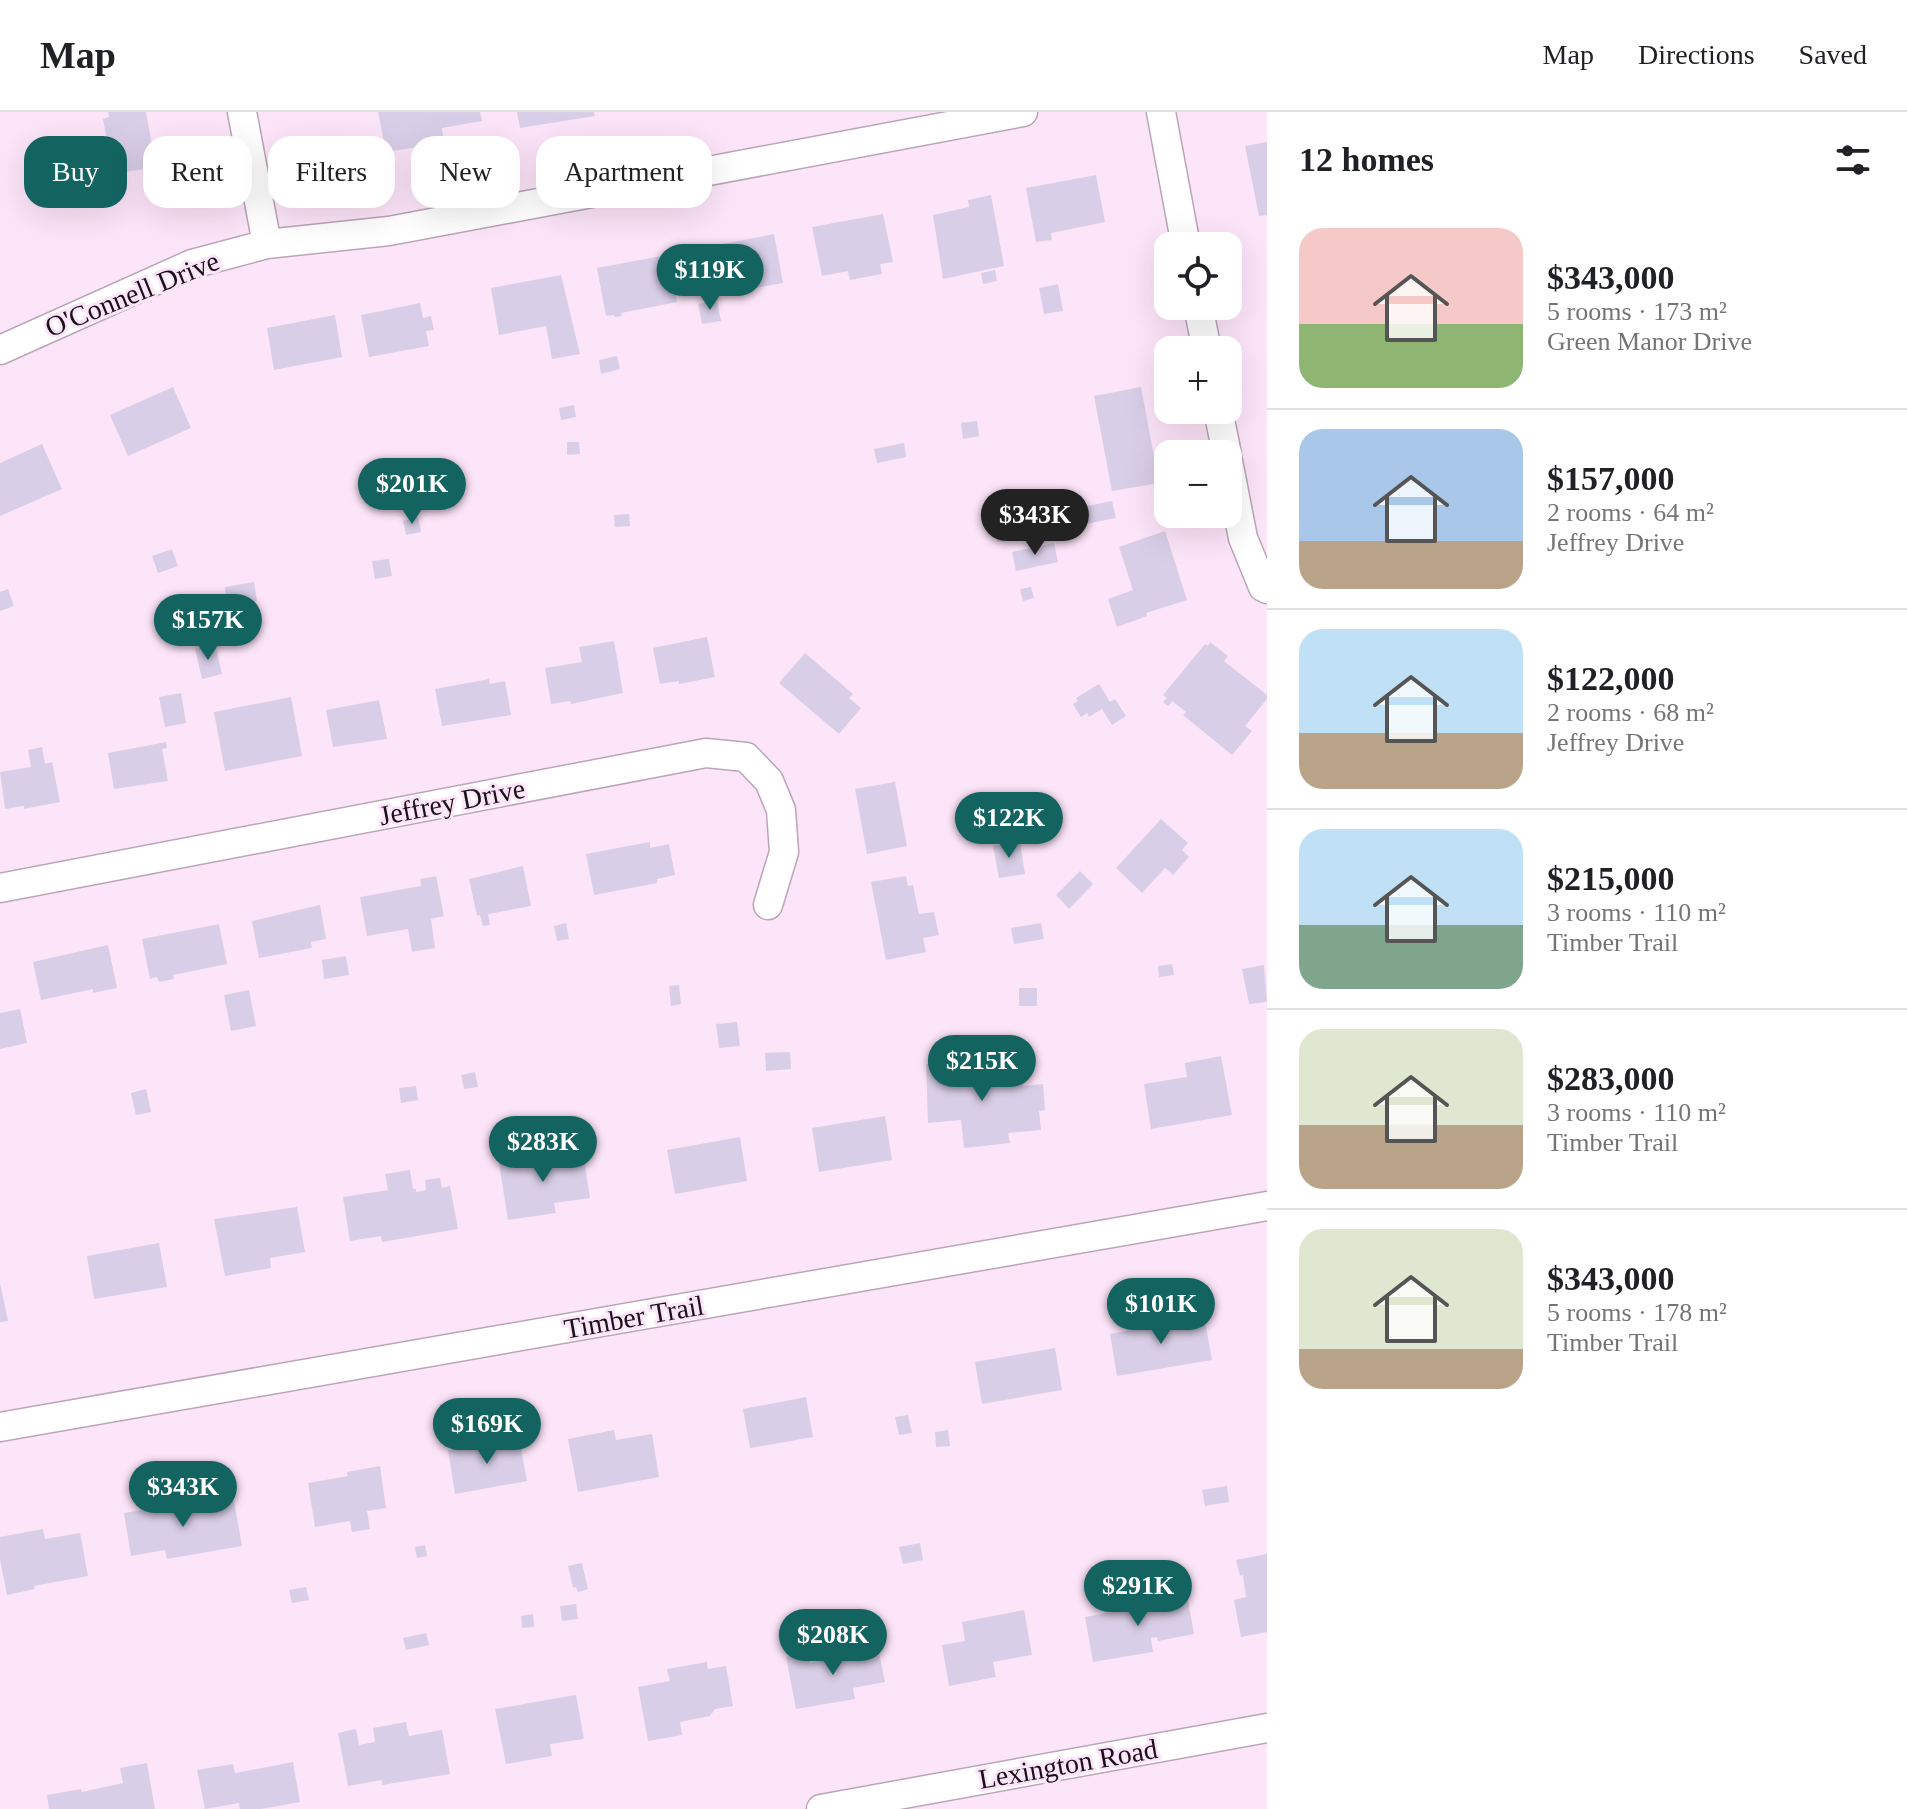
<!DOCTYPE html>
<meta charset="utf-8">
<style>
:root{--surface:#fff;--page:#f2f2f2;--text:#202124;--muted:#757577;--line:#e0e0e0;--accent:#136360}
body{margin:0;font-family:Georgia,serif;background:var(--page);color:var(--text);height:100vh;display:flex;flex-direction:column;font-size:30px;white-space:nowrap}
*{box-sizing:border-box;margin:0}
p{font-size:26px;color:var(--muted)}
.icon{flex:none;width:44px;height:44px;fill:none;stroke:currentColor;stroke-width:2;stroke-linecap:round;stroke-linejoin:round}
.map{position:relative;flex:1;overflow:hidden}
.sheet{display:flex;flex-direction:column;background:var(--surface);width:640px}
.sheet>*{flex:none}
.hud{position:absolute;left:24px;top:24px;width:760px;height:72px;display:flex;gap:16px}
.buttons{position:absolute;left:1154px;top:120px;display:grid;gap:16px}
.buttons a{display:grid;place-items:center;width:88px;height:88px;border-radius:16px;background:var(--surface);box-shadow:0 8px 32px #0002;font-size:40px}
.price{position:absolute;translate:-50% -68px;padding:0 18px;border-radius:28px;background:var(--accent);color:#fff;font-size:26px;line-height:52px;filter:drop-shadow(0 2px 4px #0008)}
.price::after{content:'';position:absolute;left:50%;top:48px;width:24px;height:18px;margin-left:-12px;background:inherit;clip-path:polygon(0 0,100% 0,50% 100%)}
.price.on{background:#222;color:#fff}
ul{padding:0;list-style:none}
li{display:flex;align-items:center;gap:24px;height:200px;padding:0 32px}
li+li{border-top:2px solid var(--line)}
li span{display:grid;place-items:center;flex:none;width:224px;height:160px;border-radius:24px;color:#555}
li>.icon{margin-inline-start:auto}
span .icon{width:96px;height:96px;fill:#fffc;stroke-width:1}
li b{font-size:34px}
h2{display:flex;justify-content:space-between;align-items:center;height:96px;padding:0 32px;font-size:34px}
.pill{padding:0 28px;border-radius:24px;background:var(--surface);box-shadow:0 8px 32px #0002;font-size:28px;line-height:72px}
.pill.on{background:var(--accent);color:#fff}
header{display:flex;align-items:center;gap:48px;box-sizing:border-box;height:112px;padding:0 40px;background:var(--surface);border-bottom:2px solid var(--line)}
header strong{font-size:38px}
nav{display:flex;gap:44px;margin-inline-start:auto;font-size:28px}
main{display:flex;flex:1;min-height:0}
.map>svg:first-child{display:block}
</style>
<header>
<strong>Map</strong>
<nav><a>Map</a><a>Directions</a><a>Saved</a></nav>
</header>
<main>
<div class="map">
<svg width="1267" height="1697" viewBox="0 0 1267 1697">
<rect width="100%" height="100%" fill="#fde5f9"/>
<path fill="#d9cee7" d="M108,0H146L156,55L113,62L103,7L109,5Z
M378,0H480L482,9L442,16L444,31L386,40Z
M517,0H594L595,4L520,16Z
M1267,30V103L1259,104L1245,34Z
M1096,63L1105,110L1051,121L1052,128L1036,130L1026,76Z
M991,83L1004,154L943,167L933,103L969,95L968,88Z
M883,102L893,150L880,152L882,162L850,168L848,159L822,164L812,115Z
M774,122L783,171L727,181V177L710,181L702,136Z
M667,143L677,190L621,201L622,204L615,205L614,203L606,204L597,156Z
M995,158L997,169L983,172L981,161Z
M561,163L580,242L552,247L546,214L499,223L491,176Z
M1058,172L1063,199L1044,202L1039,176Z
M717,189L721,209L702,212L698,192Z
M420,191L423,206L431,204L434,218L426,219L429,234L369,245L361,203Z
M335,203L342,245L274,258L267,216Z
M617,244L620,257L601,262L599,248Z
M173,275L191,316L128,344L110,303Z
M1141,275L1159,371L1112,379L1094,284Z
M574,293L576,305L561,308L559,296Z
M977,309L979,324L963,327L961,311Z
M567,330H579L580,342L567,343Z
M904,331L906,345L877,351L874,337Z
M42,332L62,377L0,404V351Z
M1112,389L1116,406L1036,422L1033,405Z
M629,402L630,414L615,415L614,403Z
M418,405L421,420L406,423L403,409Z
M1005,407L1008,429L997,430L993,409Z
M1165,419L1187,488L1146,501L1147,504L1117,515L1108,487L1133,478L1119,435Z
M1054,431L1058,450L1016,459L1012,440Z
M172,437L178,454L158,461L152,444Z
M389,447L392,464L375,467L372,449Z
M254,470L257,489L227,493L225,475Z
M1031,475L1034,486L1023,489L1020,477Z
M8,477L14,494L0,499V480Z
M707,525L715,565L679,572V569L660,572L653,536Z
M614,529L623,581L571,592L570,589L551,592L545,556L582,550L579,535Z
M1210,530L1228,544L1224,549L1267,583V587L1245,614L1252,619L1232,643L1183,603L1186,600L1172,589L1168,594L1163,590L1167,586L1163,583L1205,532L1208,534Z
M215,532L222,562L202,567L195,537Z
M805,541L853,582L849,586L861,596L839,622L779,571Z
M489,567L490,572L505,569L511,603L442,614L435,577Z
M1099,572L1110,590L1115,587L1126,604L1112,613L1102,597L1089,605L1087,601L1081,605L1073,592L1078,589L1076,586Z
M181,581L186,611L165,615L159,585Z
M291,585L302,644L225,659L214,600Z
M379,588L387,627L333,635L326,598Z
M166,630L167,636L162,637L168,669L114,677L108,641Z
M42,635L45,652L52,650L60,690L24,697V694L5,697L0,660L31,655L28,638Z
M895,670L907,734L867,742L855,677Z
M1161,707L1188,731L1182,738L1189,745L1173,763L1165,756L1142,781L1116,756Z
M1024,708L1025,717L1012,720L1010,710Z
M650,730V736L669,732L675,763L657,767V771L594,783L586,742Z
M1020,730L1025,762L999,766L993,734Z
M523,754L531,794L488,802L490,813L483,814L480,803L477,804L469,767Z
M1080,759L1093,772L1069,797L1056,783Z
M436,764L444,804L431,807L435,836L412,840L408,817L367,824L360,785L421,774L420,767Z
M906,764L908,774L913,773L919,802L934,800L939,823L923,826L926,840L886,848L871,770Z
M320,793L326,827L311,830L312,836L259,846L252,809Z
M566,811L569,827L557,829L554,814Z
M1041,811L1044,827L1014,832L1011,816Z
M219,812L227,852L173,863L174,867L159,870L157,865L150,867L142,827Z
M108,833L117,876L93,881V877L41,888L33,850Z
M346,844L349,863L324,867L322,848Z
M1172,852L1174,863L1159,865L1158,854Z
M1264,853L1267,890L1249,892L1242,857Z
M679,873L681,892L671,894L669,874Z
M1019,876H1037V894H1019Z
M249,878L256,914L231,919L224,883Z
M20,897L27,931L0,937V901Z
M737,910L740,934L719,936L716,912Z
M790,940L791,957L766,959L765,941Z
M1221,944L1232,1003L1151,1017L1144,972L1187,965L1185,951Z
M961,949L962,955L991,952L993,975L1022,970L1023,974L1043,972L1045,998L1039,999L1041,1018L1008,1021L1010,1031L964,1036L961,1008L928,1011L926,952Z
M475,960L478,975L464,977L461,963Z
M416,974L418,988L401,991L399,976Z
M146,977L151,1000L136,1003L131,981Z
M885,1004L892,1048L819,1060L812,1016Z
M740,1025L747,1069L675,1082L667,1038Z
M567,1030L569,1042L554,1044L552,1032Z
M583,1041L590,1086L554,1091L556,1101L508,1108L499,1051Z
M410,1058L413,1077H416V1080L426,1078L425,1068L440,1066L442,1076L450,1074L458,1117L382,1130L381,1124L350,1129L343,1085L388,1078L385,1062Z
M297,1095L305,1140L270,1146L271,1156L225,1164L214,1107Z
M159,1131L167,1175L94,1187L87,1144Z
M0,1171L8,1209L0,1210Z
M1204,1204L1212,1248L1117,1264L1110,1222Z
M1055,1236L1062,1278L982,1292L975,1250Z
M806,1285L813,1325L750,1336L743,1297Z
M908,1303L912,1321L899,1323L895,1305Z
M614,1318L616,1328L652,1322L659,1365L578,1380L568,1327Z
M948,1318L950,1334L936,1335L935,1320Z
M519,1326L527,1369L455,1382L448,1338Z
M380,1354L386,1396L367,1399L370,1417L352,1420L350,1409L315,1415L308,1371L348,1364L347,1360Z
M1227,1374L1229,1390L1205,1394L1202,1378Z
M193,1389L194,1396L234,1389L242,1434L167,1447L165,1438L131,1444L124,1401Z
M43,1417L45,1427L80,1421L88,1464L34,1474L35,1477L7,1483L0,1447V1425Z
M920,1431L923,1448L903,1452L899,1435Z
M425,1433L427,1444L417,1446L415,1435Z
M1267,1442V1520L1241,1525L1234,1488L1246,1485L1243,1463L1240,1464L1236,1448Z
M582,1451L588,1477L578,1480L576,1475L573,1476L568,1454Z
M306,1475L309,1488L292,1491L289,1478Z
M1187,1483L1194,1522L1158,1529L1157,1525L1151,1526L1153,1540L1093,1550L1085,1505L1151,1493V1490Z
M576,1492L578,1507L562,1509L560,1494Z
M1024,1498L1032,1543L993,1550L996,1565L949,1574L942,1533L965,1529L962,1510Z
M533,1502L534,1515L522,1516L521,1504Z
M426,1521L429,1533L406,1538L403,1526Z
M878,1536L885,1570L853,1576L855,1587L796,1597L786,1545L808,1541L810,1551Z
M707,1550L708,1557L726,1554L733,1594L715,1597L710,1604L680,1610L682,1623L648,1629L638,1575L670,1569L667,1557Z
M576,1583L584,1627L550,1632L552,1644L506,1652L495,1597Z
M406,1610L409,1624L442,1618L450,1662L382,1673V1668L348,1674L338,1621L356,1617L359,1633L375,1630L373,1616Z
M293,1650L300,1690L261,1697H240L239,1691L205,1697L197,1658L233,1652L235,1661Z
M147,1651L155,1697H49L47,1683L81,1677L82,1680L123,1671L120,1656Z"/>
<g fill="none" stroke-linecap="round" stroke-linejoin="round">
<defs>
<path id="street" d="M242,0L267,132
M1161,0L1186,134
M1198,194L1207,238
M0,238L192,152L267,132L389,119L1023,0
M1218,298L1227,342
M1228,349L1243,426L1263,475L1267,477
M0,776L706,641L746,645L769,669L781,698L784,740L768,793
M0,1315L1267,1094
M821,1697L1267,1616"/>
</defs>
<use href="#street" stroke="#bba5b7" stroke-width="31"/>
<use href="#street" stroke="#fff" stroke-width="28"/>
</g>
<g text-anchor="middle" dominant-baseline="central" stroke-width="6" stroke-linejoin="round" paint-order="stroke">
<g font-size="28" fill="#191118" stroke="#fde5f9">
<text transform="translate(132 182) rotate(-22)">O'Connell Drive</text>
<text transform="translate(452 690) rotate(-11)">Jeffrey Drive</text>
<text transform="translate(634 1205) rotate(-10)">Timber Trail</text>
<text transform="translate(1068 1652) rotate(-10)">Lexington Road</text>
</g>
</g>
</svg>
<div class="buttons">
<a><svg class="icon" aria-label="locate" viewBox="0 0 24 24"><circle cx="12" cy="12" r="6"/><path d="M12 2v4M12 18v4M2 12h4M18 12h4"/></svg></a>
<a>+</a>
<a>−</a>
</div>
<b class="price" style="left:710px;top:200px">$119K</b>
<b class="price" style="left:412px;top:414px">$201K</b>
<b class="price on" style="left:1035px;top:445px">$343K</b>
<b class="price" style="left:208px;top:550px">$157K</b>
<b class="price" style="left:1009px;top:748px">$122K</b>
<b class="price" style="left:982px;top:991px">$215K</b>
<b class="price" style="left:543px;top:1072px">$283K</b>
<b class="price" style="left:1161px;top:1234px">$101K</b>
<b class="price" style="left:487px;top:1354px">$169K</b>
<b class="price" style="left:183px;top:1417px">$343K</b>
<b class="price" style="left:1138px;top:1516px">$291K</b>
<b class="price" style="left:833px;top:1565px">$208K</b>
<div class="hud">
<a class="pill on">Buy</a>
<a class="pill">Rent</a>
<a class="pill">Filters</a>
<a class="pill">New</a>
<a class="pill">Apartment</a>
</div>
</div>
<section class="sheet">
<h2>12 homes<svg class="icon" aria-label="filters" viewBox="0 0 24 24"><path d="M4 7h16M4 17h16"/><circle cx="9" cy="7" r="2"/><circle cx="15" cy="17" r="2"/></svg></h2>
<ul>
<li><span style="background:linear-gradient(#f6c9c9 60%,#8fb573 0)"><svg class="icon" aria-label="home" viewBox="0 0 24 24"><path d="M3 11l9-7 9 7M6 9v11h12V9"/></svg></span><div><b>$343,000</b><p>5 rooms · 173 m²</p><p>Green Manor Drive</p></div></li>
<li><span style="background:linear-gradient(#a9c7e8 70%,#b9a48a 0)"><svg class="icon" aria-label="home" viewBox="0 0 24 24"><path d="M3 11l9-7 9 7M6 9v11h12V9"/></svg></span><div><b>$157,000</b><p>2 rooms · 64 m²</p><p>Jeffrey Drive</p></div></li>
<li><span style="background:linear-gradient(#bfe0f5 65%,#b9a48a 0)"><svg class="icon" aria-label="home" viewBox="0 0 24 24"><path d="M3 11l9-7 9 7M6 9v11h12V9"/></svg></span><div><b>$122,000</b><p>2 rooms · 68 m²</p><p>Jeffrey Drive</p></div></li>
<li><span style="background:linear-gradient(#bfe0f5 60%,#7fa58c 0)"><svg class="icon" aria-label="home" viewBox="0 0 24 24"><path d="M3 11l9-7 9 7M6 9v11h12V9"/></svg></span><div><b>$215,000</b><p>3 rooms · 110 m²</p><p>Timber Trail</p></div></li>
<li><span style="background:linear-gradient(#dfe7d0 60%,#b9a48a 0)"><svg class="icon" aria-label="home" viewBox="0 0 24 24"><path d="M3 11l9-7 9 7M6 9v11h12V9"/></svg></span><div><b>$283,000</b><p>3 rooms · 110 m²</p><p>Timber Trail</p></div></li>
<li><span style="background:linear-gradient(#dfe7d0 75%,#b9a48a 0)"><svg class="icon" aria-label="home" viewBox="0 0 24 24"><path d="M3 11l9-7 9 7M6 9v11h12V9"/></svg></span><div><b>$343,000</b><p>5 rooms · 178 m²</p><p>Timber Trail</p></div></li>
</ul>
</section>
</main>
